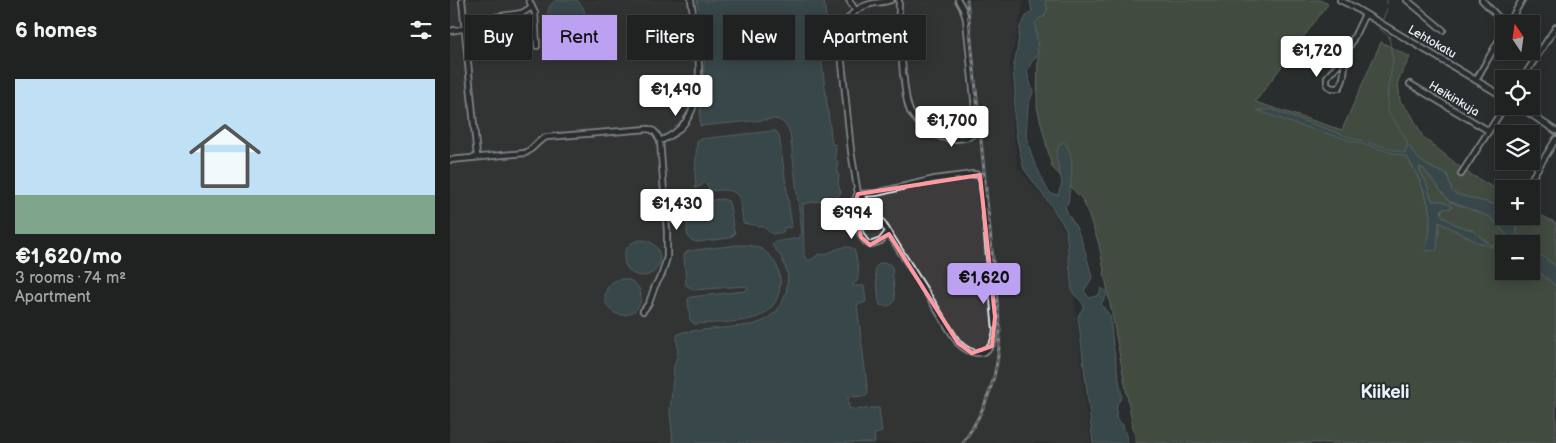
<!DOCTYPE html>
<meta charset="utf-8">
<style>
:root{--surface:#202222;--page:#282a2a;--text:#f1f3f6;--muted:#a2a4a5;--line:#3d3f40;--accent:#bca0f2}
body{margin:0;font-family:"Balsamiq Sans",sans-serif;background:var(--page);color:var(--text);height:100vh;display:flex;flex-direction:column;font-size:19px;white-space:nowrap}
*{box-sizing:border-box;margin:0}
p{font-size:16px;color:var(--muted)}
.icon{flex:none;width:28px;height:28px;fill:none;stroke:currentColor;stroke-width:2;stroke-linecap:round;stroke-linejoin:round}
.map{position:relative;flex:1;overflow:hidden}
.sheet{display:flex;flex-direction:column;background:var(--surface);width:450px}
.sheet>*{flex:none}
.guide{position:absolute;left:15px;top:15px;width:475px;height:45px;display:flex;gap:10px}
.needle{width:32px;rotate:347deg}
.buttons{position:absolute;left:1045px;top:15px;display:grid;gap:10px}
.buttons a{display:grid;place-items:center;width:45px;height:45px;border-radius:0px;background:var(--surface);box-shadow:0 2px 12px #0003,0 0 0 1px var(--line);font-size:25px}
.price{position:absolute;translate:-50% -42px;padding:0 11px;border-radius:5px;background:#fff;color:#222;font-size:16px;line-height:32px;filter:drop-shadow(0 1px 2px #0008)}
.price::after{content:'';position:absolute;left:50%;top:30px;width:15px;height:11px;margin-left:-8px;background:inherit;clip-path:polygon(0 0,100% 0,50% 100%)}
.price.selected{background:var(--accent);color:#111}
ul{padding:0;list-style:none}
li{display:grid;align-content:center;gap:10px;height:265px;padding:0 15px}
li span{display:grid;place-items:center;height:155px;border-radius:0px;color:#555}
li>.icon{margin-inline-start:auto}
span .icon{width:90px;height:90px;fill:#fffc;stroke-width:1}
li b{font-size:21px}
h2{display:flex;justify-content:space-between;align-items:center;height:60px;padding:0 15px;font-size:21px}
.chip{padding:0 18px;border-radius:0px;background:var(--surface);box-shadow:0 2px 12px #0003,0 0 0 1px var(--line);font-size:18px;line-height:45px}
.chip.selected{background:var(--accent);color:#111}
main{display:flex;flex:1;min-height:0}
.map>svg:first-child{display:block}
</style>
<main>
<section class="sheet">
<h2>6 homes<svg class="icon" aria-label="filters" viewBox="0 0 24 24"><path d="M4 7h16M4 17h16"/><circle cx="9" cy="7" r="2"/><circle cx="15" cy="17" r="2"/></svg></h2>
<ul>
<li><span style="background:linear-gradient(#bfe0f5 75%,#7fa58c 0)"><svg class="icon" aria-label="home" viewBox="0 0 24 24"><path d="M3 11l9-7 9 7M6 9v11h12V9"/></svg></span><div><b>€1,620/mo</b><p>3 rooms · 74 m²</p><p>Apartment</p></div></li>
</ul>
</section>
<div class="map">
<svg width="1106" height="443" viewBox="0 0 1106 443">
<rect width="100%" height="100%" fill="#2a2d2e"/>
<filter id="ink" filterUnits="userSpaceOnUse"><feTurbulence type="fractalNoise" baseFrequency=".02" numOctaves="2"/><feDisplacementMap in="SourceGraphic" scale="10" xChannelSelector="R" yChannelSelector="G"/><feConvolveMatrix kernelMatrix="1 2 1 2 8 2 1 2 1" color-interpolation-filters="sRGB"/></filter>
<g filter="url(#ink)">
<path fill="#3e3a3b" d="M0,0H574L559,68L563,93L562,126L568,168L603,211L615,233L621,262L636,411L641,443H0Z"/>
<path fill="#5e7059" stroke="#a3b0a8" d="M596,0H870L878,4L805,102L892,130L931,42L960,57L948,81L950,101L961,114L973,137L1015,171L1054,194V207L1005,194L1002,191L997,174C984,170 966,161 960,148L957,157C969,178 982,203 980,228C980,236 977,244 976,251L989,233V222C1010,233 1031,245 1054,250V271H1081V265L1106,286V443H686L649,244L633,200L602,167L587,107L588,54L585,23L591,17H594L597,10Z
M969,166L973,168L999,201L1040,217L1056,234L1060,242L1059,244H1054V247L1041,245L1022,230L1006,225L992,216L991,213L993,208H1001L992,201H983L981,198L975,180L971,174Z
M1081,210L1106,223V266C1097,261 1091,253 1081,250V244H1071L1066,229V218L1064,216H1081Z"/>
<path fill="#48666c" stroke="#889ea4" d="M106,0H127C155,27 101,51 98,17C97,10 100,4 106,0Z
M247,0H374L377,27H370L368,31L382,144L386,145L385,158L388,162L387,172L389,176L388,184L391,193L386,198L353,204L354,255L357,260H361L366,256L370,254L374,255C381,252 396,242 404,250C406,253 406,259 407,262C409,268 409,275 407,281L403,284V286H414L416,302L407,305L418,394L416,396L398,397L399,408C408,412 419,407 429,408L432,432L424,434L425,443H223L220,412L224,367L228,353L227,335L233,332L302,325L314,321L327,311L336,294L338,275L332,258L323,246L322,244L325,242L349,238L352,234L340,133C337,125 332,120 324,119L250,126V112L255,56Z
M580,0H596L597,10L594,17H591L585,23L588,54L581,63L577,72L583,92L578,106L576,136L582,157L597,189L602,194L608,195L612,183L606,155L609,145L614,142C627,157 620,185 618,203L615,206C617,214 622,220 626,227C634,244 638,261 642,278L634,291L639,298L649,295L651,288L656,291L657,295L651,304L660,316L663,345L672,397L667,404L666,418L673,425L678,443H643L628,316L634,306C632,300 625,297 622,291L616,229L601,206L574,169L567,139L564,115L565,91L563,70L567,50L570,27L577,15L582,12Z
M807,110H822L905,139L955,153L957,146L960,147C966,161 983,170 997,174L1002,191L1005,194L1054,207V216H1064L1066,218V229L1071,244H1059L1060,242L1056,234L1040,217L999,201L973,168L969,167C970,173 973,176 976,182C978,187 979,193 981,198L983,201H992L1002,206L1001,208L992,209L991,213L992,216L1006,225L1022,230L1040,245L1054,247V250L1041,247L1027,242L989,222L987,250L975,251C977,244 980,236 980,228C982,203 970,178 957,157L842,123Z
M323,131H326L329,135L342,227L334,228L333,232L322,234L314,227L293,223C290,194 291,187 259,191L258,190L259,187L254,182L251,186L245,188L246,184L245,178L247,141L250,139Z
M272,199L278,201C283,212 281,223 285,234L279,238L247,242L241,240L237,234L238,209L240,205L246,202Z
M174 258a18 18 0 1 1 36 0a18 18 0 1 1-36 0Z
M288,245C294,245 301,245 307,247C335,258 339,299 312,315C298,323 261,323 244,324L240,320L238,299L241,297L295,291L298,289L297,287L294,286L244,290L236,285L234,255L238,251Z
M1081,250C1091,253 1097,261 1106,266V286L1081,265Z
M430,263C435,263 439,262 442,267L445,299C443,306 437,307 430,305L429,301L425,269L427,266Z
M155 297a18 18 0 1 1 36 0a18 18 0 1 1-36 0Z"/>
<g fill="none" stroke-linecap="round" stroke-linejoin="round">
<path stroke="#889ea4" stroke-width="1" d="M937,0V4
M933,19L937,9
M928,28L939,36L943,62L938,87L937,111L944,120L956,139L958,146"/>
<defs>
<path id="minor" d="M12,0L27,157
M399,0L406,11
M449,0C448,25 451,48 453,73C455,85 455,100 460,111C468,126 487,139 504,139C513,138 522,139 527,129L516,19L513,9L508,0
M890,0L900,5L1054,97
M957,0L993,30
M1032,0L1055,24
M82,7L85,13L87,46
M1058,24L1072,0
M0,31L34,25L45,17L72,13L82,7L79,0
M1081,50L1086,56
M894,58C895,69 895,79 889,88H882L877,85V77L894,58L915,14
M1072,79L1106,27
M1026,80L1054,31
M960,84L1039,131
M1068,106L1106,131
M0,160L75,153C84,149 88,139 97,137L198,129C205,130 207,134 210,141C266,119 247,45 241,0
M523,174L530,175L532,182L546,330C543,355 526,360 508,343L421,205L408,194L426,193L485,179Z
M1011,174L1055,106
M1075,189L1106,139
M438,232L431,241L420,245C408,240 399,203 408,194L401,151L390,43C390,26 401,10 417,5C425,2 433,3 441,0
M193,311L199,303L205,286L212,274L217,257V231L210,141"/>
</defs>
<use href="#minor" stroke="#e8f1f8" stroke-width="8"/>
<use href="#minor" stroke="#2a2d2e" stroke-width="4.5"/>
<defs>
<path id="rail" d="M513,443C537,408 549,374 550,331L517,0"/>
</defs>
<use href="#rail" stroke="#e8f1f8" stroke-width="3"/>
<use href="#rail" stroke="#2a2d2e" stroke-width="1" stroke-dasharray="4" stroke-linecap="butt"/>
</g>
</g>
<path d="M0 0H1106V443H0ZM530,175L545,317L542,346L522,353L508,343L439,234L420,245L411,237L404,205L408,194Z" fill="#2a2d2e" fill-opacity=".55" fill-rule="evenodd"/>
<path fill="none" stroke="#ff9aa2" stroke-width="4" stroke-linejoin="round" d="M530,175L545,317L542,346L522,353L508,343L439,234L420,245L411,237L404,205L408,194Z"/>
<g text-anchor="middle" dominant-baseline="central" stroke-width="4" stroke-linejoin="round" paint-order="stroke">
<g font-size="12" fill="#e8f1f8" stroke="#2a2d2e">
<text transform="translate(982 42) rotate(30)">Lehtokatu</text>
<text transform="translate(1004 99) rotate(31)">Heikinkuja</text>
</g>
<g font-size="18" font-weight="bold" fill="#e8f1f8" stroke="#2a2d2e">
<text x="935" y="392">Kiikeli</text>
</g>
</g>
</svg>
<div class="buttons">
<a><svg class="needle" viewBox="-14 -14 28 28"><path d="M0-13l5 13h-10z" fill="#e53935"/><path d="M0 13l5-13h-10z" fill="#a2a4a5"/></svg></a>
<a><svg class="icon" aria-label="locate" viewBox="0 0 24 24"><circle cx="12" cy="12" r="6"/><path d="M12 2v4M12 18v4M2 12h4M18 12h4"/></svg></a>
<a><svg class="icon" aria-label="layers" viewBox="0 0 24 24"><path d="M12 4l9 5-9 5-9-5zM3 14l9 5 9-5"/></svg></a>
<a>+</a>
<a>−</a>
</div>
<b class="price" style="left:867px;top:78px">€1,720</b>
<b class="price" style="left:226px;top:117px">€1,490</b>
<b class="price" style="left:502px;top:148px">€1,700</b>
<b class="price" style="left:227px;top:231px">€1,430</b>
<b class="price" style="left:402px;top:240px">€994</b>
<b class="price selected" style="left:534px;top:305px">€1,620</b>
<div class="guide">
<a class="chip">Buy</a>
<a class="chip selected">Rent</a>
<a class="chip">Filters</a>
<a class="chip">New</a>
<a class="chip">Apartment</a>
</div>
</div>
</main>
